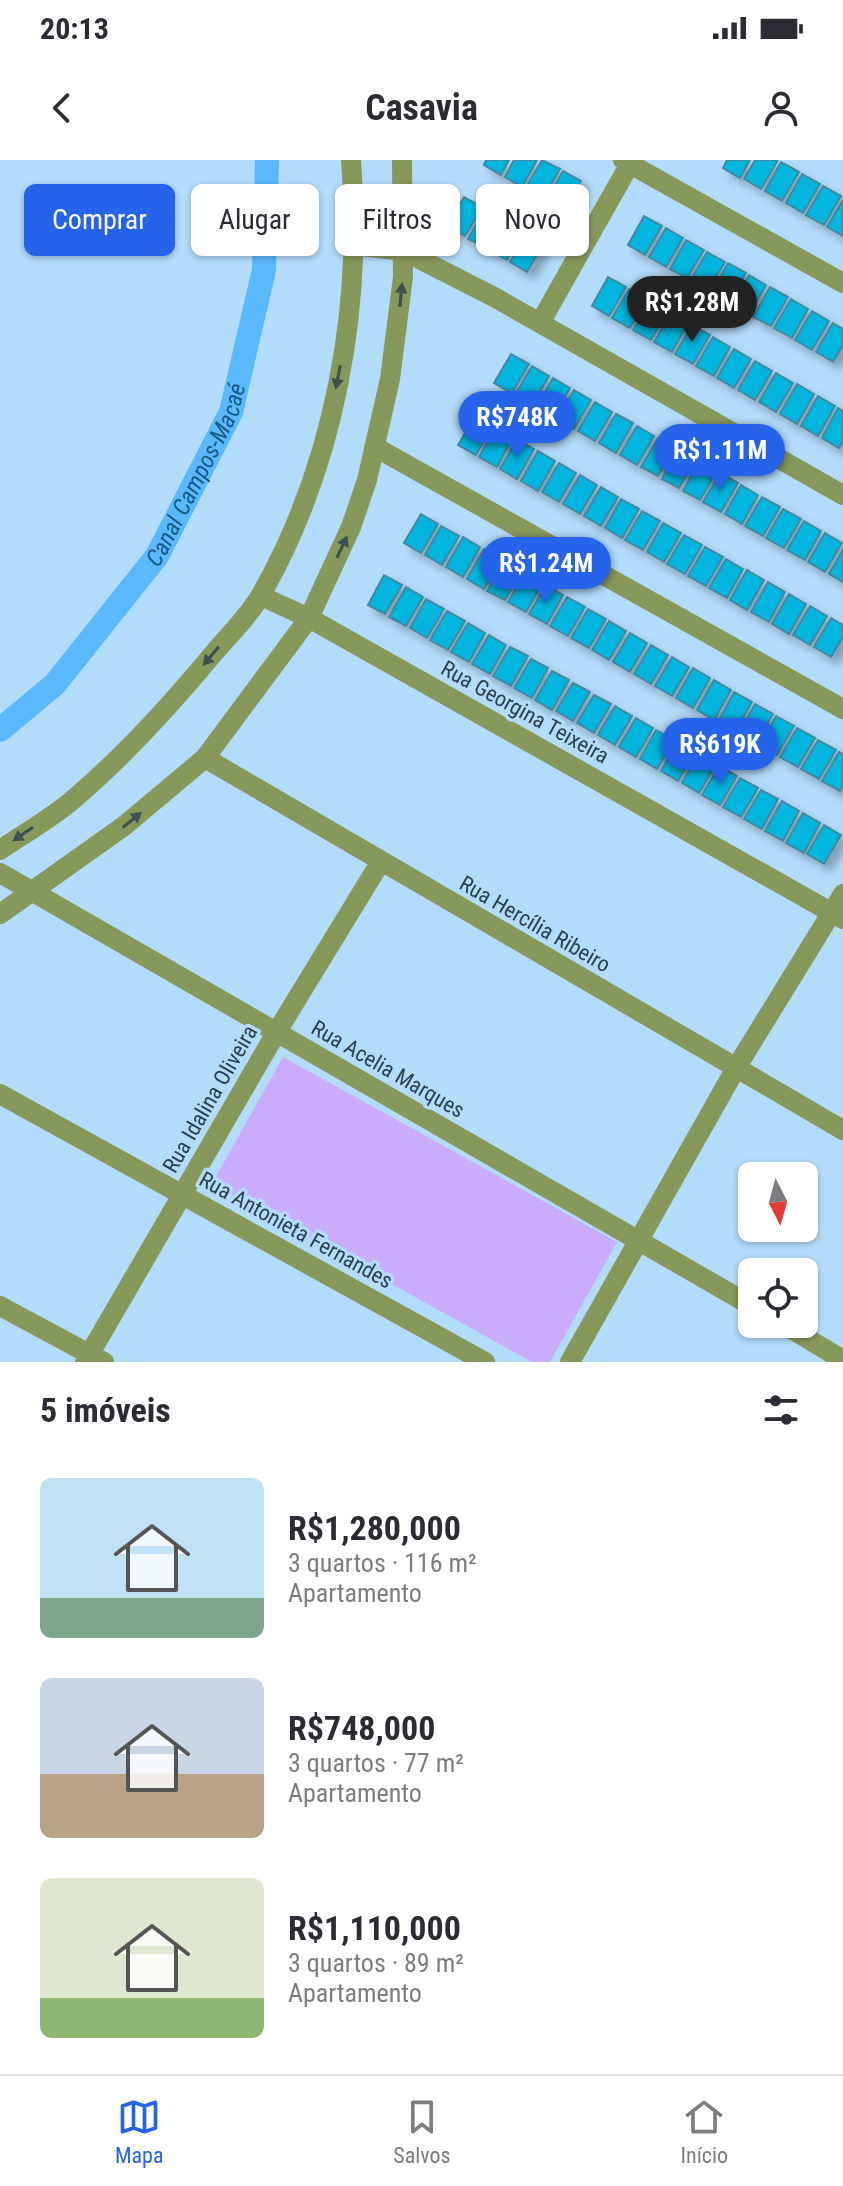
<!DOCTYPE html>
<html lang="pt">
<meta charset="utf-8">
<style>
:root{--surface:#fff;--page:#f7f7f7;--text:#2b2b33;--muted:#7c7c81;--line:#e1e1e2;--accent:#2563eb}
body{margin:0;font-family:"Roboto Condensed",sans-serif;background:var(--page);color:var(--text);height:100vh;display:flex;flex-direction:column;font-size:30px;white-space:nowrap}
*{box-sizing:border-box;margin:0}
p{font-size:26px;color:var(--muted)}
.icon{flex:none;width:44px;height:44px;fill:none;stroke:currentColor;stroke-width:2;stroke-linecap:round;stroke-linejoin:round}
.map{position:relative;height:1202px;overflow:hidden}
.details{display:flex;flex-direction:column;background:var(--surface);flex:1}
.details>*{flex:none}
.top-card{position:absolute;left:24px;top:24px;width:796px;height:72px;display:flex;gap:16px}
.needle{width:52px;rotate:174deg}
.tools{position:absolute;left:738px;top:1002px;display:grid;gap:16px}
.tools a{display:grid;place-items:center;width:80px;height:80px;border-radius:12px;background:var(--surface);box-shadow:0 2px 6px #0004;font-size:40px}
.price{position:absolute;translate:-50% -68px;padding:0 18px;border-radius:28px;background:var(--accent);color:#fff;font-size:26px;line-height:52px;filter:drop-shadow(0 2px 4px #0008)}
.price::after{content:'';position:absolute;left:50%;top:48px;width:24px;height:18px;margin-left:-12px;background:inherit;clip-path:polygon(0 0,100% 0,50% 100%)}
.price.selected{background:#222;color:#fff}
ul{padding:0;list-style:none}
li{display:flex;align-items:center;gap:24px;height:200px;padding:0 40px}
li span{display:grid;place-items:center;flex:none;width:224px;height:160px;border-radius:12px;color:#555}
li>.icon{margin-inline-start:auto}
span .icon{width:96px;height:96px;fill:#fffc;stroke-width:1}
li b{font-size:34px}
h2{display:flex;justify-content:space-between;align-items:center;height:96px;padding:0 40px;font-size:34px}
.pill{padding:0 28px;border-radius:12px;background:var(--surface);box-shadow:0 2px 6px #0004;font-size:28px;line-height:72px}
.pill.selected{background:var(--accent);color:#fff}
.status{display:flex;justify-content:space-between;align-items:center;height:56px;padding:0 40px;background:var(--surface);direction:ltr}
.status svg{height:22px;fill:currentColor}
header{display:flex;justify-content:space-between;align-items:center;height:104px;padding:0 40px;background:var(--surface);font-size:36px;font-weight:700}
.dock{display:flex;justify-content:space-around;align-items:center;height:112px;border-top:2px solid var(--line);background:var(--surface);font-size:22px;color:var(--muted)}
.dock a{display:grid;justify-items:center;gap:4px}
.dock .selected{color:var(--accent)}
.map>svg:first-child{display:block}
</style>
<div class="status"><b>20:13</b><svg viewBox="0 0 49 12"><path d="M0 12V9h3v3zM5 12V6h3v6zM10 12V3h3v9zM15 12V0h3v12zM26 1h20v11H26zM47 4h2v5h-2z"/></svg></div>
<header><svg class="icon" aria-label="back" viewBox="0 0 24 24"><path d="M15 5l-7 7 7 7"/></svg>Casavia<svg class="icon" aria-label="person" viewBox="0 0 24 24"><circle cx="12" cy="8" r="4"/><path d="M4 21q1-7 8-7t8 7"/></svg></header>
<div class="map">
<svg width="843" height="1202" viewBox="0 0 843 1202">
<defs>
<filter id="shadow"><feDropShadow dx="7" dy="7" stdDeviation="4" flood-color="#0004"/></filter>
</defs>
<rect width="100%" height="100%" fill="#b3dbfa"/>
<path fill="#caacfa" d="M283,897L617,1082L550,1202H532L212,1024Z"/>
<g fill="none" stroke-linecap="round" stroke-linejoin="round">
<path stroke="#5ab9fc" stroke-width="24" id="s1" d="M0,570L55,524L157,396L231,252L264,110L267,0"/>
</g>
<path fill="#00b5de" stroke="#44879d" stroke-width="2" filter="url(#shadow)" d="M486,0H509L501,15L484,5Z
M514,0H537L522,27L505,17Z
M542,0L560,9L543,39L525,29Z
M727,0H750L740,18L723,8Z
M755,0H778L761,29L744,19Z
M781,2L799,12L782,41L765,31Z
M563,11L581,21L564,51L546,41Z
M802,14L820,24L803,53L786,43Z
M823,26L841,36L824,65L806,55Z
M464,37L482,47L465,76L447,67Z
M843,40V76L827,67Z
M485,49L503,59L486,88L468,79Z
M644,56L662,66L645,95L628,85Z
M506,61L523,71L507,100L489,90Z
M666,68L683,78L666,107L649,97Z
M527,73L544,83L527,112L510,102Z
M686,80L704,90L687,118L670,109Z
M707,92L725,102L708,130L690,121Z
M728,103L746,113L729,142L711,133Z
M749,115L766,125L750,154L732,145Z
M608,117L626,127L609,156L592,146Z
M770,127L788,137L771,166L753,157Z
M629,129L647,139L630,168L612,158Z
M791,139L808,149L792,178L774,168Z
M650,141L668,151L651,180L633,170Z
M812,151L829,161L812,190L795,180Z
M671,153L688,163L672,192L654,182Z
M833,163L843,169V185L833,202L816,192Z
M692,165L710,175L693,204L675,194Z
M713,177L730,187L714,216L696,206Z
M734,189L751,199L734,228L717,218Z
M511,194L529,204L512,233L494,223Z
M755,201L772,211L755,240L738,230Z
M532,206L549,216L532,245L515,235Z
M776,213L793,223L776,252L759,242Z
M553,218L570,228L554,257L536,247Z
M797,224L814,234L797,264L780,254Z
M574,230L591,240L574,269L557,259Z
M818,236L835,246L818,276L801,266Z
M595,242L612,252L595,281L578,271Z
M838,248L843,251V281L839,288L822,278Z
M616,254L633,263L616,293L599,283Z
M475,256L492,266L476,295L458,285Z
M637,266L654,276L637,305L620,295Z
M496,267L513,277L497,307L479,297Z
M658,278L675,287L658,316L641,307Z
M517,279L534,289L517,319L500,309Z
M679,289L696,299L679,328L662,319Z
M538,291L555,301L538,331L521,321Z
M699,301L717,311L700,340L683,331Z
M559,303L576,313L559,342L542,332Z
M720,313L738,323L721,352L703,342Z
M580,315L597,325L580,354L563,344Z
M741,325L758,335L742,364L725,354Z
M601,327L618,337L601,366L584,356Z
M762,337L780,347L763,376L745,366Z
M621,339L639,349L622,378L605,368Z
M783,349L801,359L784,388L766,378Z
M642,351L660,361L643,390L625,380Z
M421,354L438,364L421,393L404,383Z
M804,361L821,371L805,400L787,390Z
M663,363L681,373L664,402L647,392Z
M441,366L459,376L442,405L425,395Z
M825,373L842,383L825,412L808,402Z
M684,375L702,385L685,414L667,404Z
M463,377L480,387L463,417L446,407Z
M705,387L723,397L706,426L688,416Z
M484,389L501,399L484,429L467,419Z
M843,390V422L829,414Z
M726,399L743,409L727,438L709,428Z
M504,401L522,411L505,440L487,431Z
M747,410L764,420L747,450L730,440Z
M525,413L543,423L526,452L508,442Z
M384,415L402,425L385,454L368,445Z
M768,422L785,432L769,462L751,452Z
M546,425L563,435L547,464L529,454Z
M406,427L423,437L406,466L389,457Z
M789,434L806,444L789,474L772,464Z
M567,437L585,447L568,476L550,466Z
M426,439L444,449L427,478L410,468Z
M810,446L827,456L810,485L793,475Z
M588,449L606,459L589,488L571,478Z
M447,451L465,461L448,490L430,480Z
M831,458L843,465V477L831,497L814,487Z
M609,461L626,471L609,500L592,490Z
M468,463L485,473L469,502L451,492Z
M630,473L647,483L630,512L613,502Z
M489,475L506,485L490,514L472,504Z
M651,485L668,495L651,524L634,514Z
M510,487L528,496L511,526L493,516Z
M672,497L689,507L672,536L655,526Z
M531,499L548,508L532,538L514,528Z
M693,508L710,518L693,548L676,538Z
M552,511L569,520L552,550L535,540Z
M714,520L731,530L714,560L697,550Z
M573,523L590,532L573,561L556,551Z
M734,532L752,542L735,572L718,562Z
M594,535L611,544L594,573L577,563Z
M755,544L773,554L756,583L739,573Z
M615,546L632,556L615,585L598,575Z
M776,556L794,566L777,595L760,585Z
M636,558L653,568L636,597L619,587Z
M797,568L815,578L798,607L780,597Z
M656,570L674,580L657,609L640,599Z
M818,580L836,590L819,619L801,609Z
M677,582L695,592L678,621L661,611Z
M839,592L843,594V625L840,631L822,621Z
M698,594L716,604L699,633L682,623Z
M719,606L737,616L720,645L702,635Z
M740,618L758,628L741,657L723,647Z
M761,630L778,639L762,669L744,659Z
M782,641L799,651L783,681L765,671Z
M803,653L820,663L804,693L786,683Z
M824,665L841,675L824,704L807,694Z"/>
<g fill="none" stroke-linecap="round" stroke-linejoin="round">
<path stroke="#87985b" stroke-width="20" d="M623,0L843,123
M352,85L404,91L494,137L843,335
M540,163L632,0
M375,287L843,549
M261,436L309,458L843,759
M205,598L843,970
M0,690C25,673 52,658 75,638C126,594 170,546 213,494C229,475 250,455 262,433C335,304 363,147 351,0
M0,713L752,1146
M0,754L124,666L205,598L309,458L351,367L367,320L390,219L403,117L402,0
M0,934L485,1202
M0,1146L104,1202
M783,1164L843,1200
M85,1202L276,873L380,703
M570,1202L736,908L843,734"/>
</g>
<defs><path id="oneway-solid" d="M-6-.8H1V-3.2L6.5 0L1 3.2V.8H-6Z" transform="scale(2)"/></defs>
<g fill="#3d5151">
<use href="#oneway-solid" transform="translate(401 135) rotate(-84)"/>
<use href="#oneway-solid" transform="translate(338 217) rotate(101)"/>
<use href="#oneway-solid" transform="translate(342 387) rotate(-65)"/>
<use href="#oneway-solid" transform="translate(211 496) rotate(130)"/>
<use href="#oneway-solid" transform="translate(132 660) rotate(-39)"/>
<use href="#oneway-solid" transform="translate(23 674) rotate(146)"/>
</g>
<g text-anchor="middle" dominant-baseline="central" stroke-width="7" stroke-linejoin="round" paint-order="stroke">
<g font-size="22" fill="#2b3f4f" stroke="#b3dbfa">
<text transform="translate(525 552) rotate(29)">Rua Georgina Teixeira</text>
<text transform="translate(535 764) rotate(30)">Rua Hercília Ribeiro</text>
<text transform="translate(388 909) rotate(30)">Rua Acelia Marques</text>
<text transform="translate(210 939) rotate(-60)">Rua Idalina Oliveira</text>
<text transform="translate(296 1070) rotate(29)">Rua Antonieta Fernandes</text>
</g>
<g font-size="24" font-style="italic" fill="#155b87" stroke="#b3dbfa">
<text stroke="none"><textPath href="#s1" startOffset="326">Canal Campos-Macaé</textPath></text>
</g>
</g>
</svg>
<div class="tools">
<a><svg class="needle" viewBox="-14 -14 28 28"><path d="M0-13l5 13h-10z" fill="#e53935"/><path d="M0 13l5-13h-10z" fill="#7c7c81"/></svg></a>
<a><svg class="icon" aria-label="locate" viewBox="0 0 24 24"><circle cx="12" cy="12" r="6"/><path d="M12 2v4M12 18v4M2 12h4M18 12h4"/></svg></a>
</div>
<b class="price selected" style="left:692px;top:184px">R$1.28M</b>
<b class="price" style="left:517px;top:299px">R$748K</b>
<b class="price" style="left:720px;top:332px">R$1.11M</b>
<b class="price" style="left:546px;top:445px">R$1.24M</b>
<b class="price" style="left:720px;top:626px">R$619K</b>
<div class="top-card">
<a class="pill selected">Comprar</a>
<a class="pill">Alugar</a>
<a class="pill">Filtros</a>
<a class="pill">Novo</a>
</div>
</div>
<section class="details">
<h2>5 imóveis<svg class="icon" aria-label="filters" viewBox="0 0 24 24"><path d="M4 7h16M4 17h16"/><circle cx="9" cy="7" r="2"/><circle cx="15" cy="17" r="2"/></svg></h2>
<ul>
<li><span style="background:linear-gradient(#bfe0f5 75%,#7fa58c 0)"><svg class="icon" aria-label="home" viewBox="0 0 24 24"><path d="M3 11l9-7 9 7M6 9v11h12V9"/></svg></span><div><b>R$1,280,000</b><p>3 quartos · 116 m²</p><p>Apartamento</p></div></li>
<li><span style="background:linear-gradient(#c9d6e8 60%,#b9a48a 0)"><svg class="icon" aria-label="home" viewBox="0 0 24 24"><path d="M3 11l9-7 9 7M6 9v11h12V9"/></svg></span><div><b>R$748,000</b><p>3 quartos · 77 m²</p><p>Apartamento</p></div></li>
<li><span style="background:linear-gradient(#dfe7d0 75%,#8fb573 0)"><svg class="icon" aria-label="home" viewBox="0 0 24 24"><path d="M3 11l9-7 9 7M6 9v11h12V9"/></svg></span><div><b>R$1,110,000</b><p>3 quartos · 89 m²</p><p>Apartamento</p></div></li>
</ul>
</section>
<nav class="dock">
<a class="selected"><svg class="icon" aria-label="map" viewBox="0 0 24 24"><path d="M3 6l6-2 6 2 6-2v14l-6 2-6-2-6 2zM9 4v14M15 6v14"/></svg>Mapa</a>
<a><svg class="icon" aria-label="saved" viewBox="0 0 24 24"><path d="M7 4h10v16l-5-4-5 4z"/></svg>Salvos</a>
<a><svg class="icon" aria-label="home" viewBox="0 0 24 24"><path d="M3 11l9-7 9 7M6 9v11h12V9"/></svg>Início</a>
</nav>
